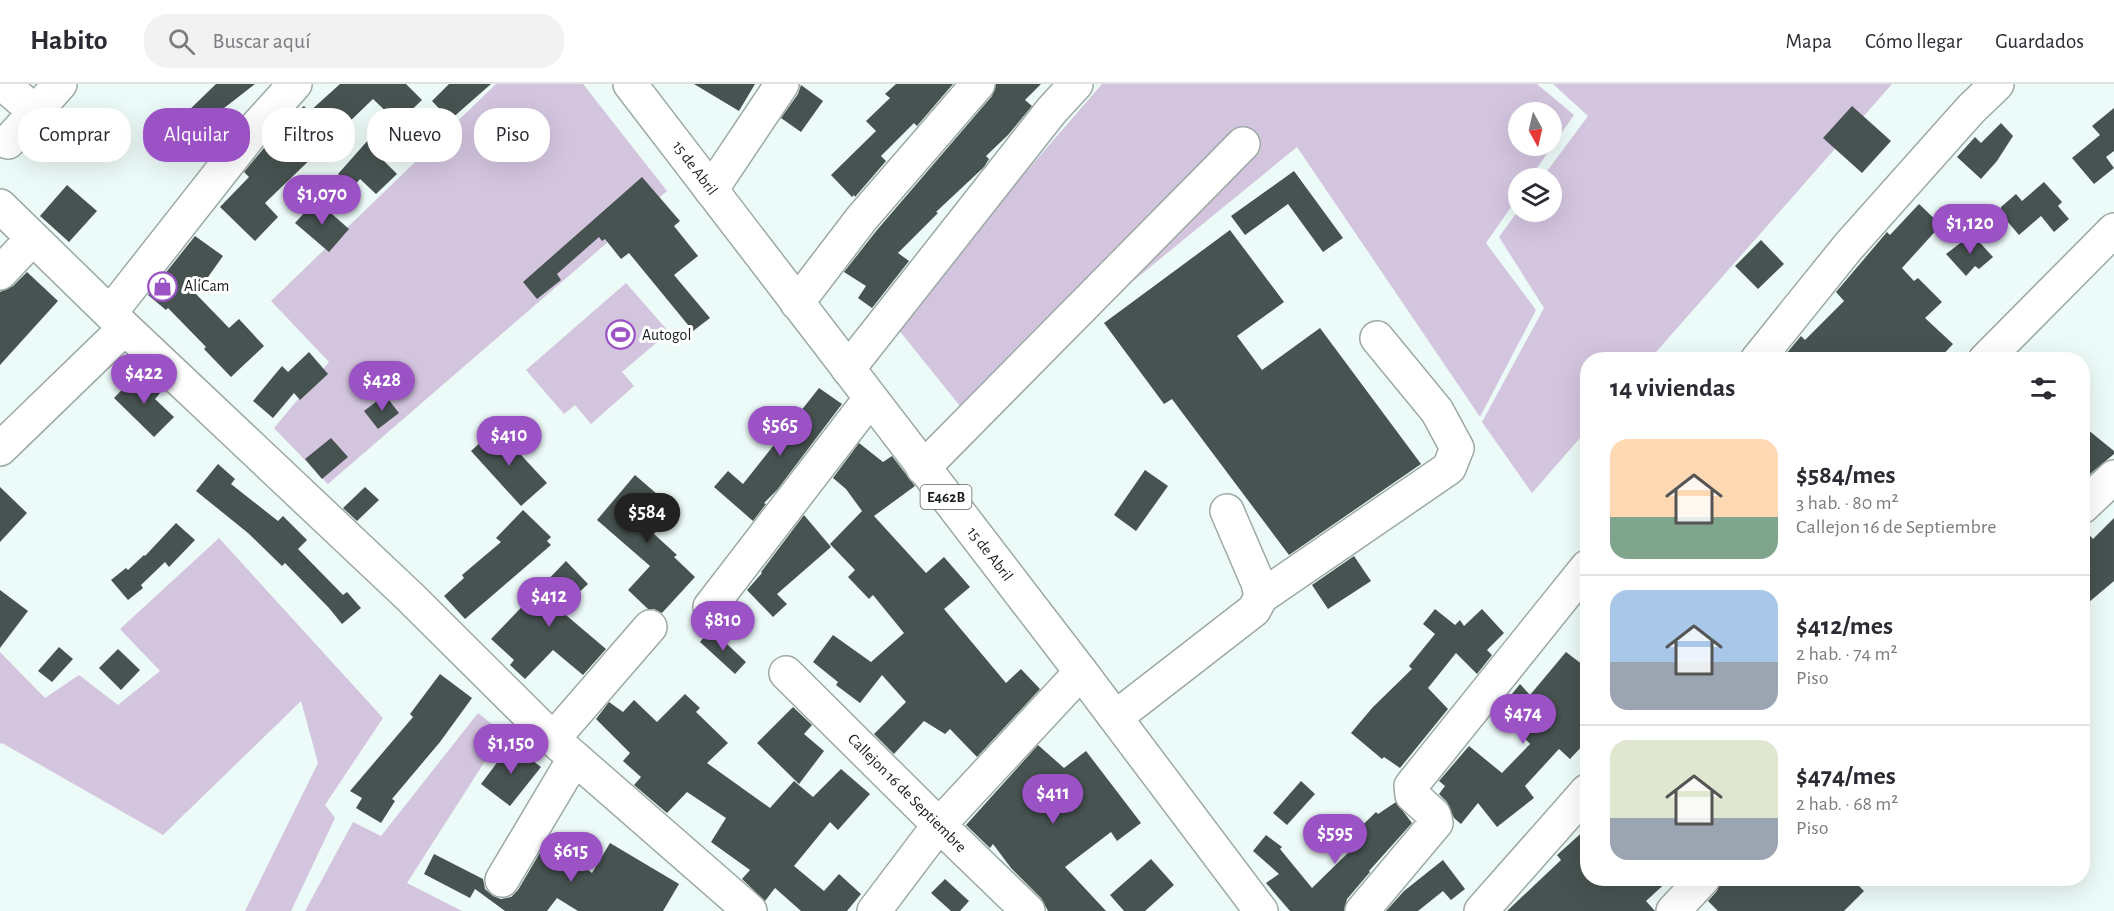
<!DOCTYPE html>
<html lang="es">
<meta charset="utf-8">
<style>
:root{--surface:#fff;--page:#f2f2f3;--text:#2b2b33;--muted:#7c7c81;--line:#e1e1e2;--accent:#9b52c5}
body{margin:0;font-family:"Alegreya Sans",sans-serif;background:var(--page);color:var(--text);height:100vh;display:flex;flex-direction:column;font-size:22px;white-space:nowrap}
*{box-sizing:border-box;margin:0}
p{font-size:20px;color:var(--muted)}
.icon{flex:none;width:33px;height:33px;fill:none;stroke:currentColor;stroke-width:2;stroke-linecap:round;stroke-linejoin:round}
.map{position:relative;flex:1;overflow:hidden}
.details{position:absolute;left:1580px;top:268px;width:510px;height:534px;display:flex;flex-direction:column;background:var(--surface);border-radius:24px;box-shadow:0 6px 24px #0002}
.details>*{flex:none}
.guide{position:absolute;left:18px;top:24px;width:570px;height:54px;display:flex;gap:12px}
.needle{width:39px;rotate:172deg}
.fabs{position:absolute;left:1508px;top:18px;display:grid;gap:12px}
.fabs a{display:grid;place-items:center;width:54px;height:54px;border-radius:50%;background:var(--surface);box-shadow:0 6px 24px #0002;font-size:30px}
.price{position:absolute;translate:-50% -51px;padding:0 14px;border-radius:21px;background:var(--accent);color:#fff;font-size:20px;line-height:39px;filter:drop-shadow(0 2px 3px #0008)}
.price::after{content:'';position:absolute;left:50%;top:36px;width:18px;height:14px;margin-left:-9px;background:inherit;clip-path:polygon(0 0,100% 0,50% 100%)}
.price.active{background:#222;color:#fff}
ul{padding:0;list-style:none}
li{display:flex;align-items:center;gap:18px;height:150px;padding:0 30px}
li+li{border-top:2px solid var(--line)}
li span{display:grid;place-items:center;flex:none;width:168px;height:120px;border-radius:18px;color:#555}
li>.icon{margin-inline-start:auto}
span .icon{width:72px;height:72px;fill:#fffc;stroke-width:1}
li b{font-size:26px}
h2{display:flex;justify-content:space-between;align-items:center;height:72px;padding:0 30px;font-size:26px}
.pill{padding:0 21px;border-radius:24px;background:var(--surface);box-shadow:0 6px 24px #0002;font-size:21px;line-height:54px}
.pill.active{background:var(--accent);color:#fff}
header{display:flex;align-items:center;gap:36px;box-sizing:border-box;height:84px;padding:0 30px;background:var(--surface);border-bottom:2px solid var(--line)}
header strong{font-size:28px}
nav{display:flex;gap:33px;margin-inline-start:auto;font-size:21px}
.search{width:420px;height:54px;background:var(--page);display:flex;align-items:center;gap:15px;box-sizing:border-box;padding:0 21px;border-radius:24px;color:var(--muted);font-size:22px}
.map>svg:first-child{display:block}
</style>
<header>
<strong>Habito</strong>
<div class="search"><svg class="icon" aria-label="search" viewBox="0 0 24 24"><circle cx="10" cy="10" r="6"/><path d="M15 15l6 6"/></svg>Buscar aquí</div>
<nav><a>Mapa</a><a>Cómo llegar</a><a>Guardados</a></nav>
</header>
<div class="map">
<svg width="2114" height="827" viewBox="0 0 2114 827">
<rect width="100%" height="100%" fill="#ecfaf8"/>
<path fill="#d4c5df" fill-rule="evenodd" d="M496,0H583L667,107L328,400L274,344L329,278L271,217Z
M1102,0H1537L1574,31L1530,94H1518V113L1486,159L1536,226L1480,333L1297,63L968,332L894,240ZM1518,28H1551V62H1518Z
M1553,0H1892L1649,276H1587V346L1532,409L1482,338L1544,224L1499,153L1518,127L1551,128V94H1542L1588,32Z
M626,199L669,248L622,288L634,302L591,340L575,321L564,330L526,286Z
M219,454L383,634L325,721L335,734L291,827H245L318,679L301,617L163,751L2,659L0,660V568L45,614L79,591L118,621L160,587L120,545Z
M478,629L503,649L407,799L462,827H305L353,738L381,752Z"/>
<path fill="#475351" d="M216,0H255L219,28L233,43L216,64L184,31Z
M340,0H406L422,16L398,39L373,15L265,119L278,133L255,157L220,123L249,93L244,88L289,34L304,22L309,28Z
M449,0H491L450,36L432,17Z
M694,0H755L739,27Z
M896,0H953L917,42L914,39L881,72L886,77L855,113L854,111L852,113L831,91L876,47L866,37L890,14L885,10Z
M996,0H1041L1025,16L1032,22L1008,51L986,72L989,75L984,83L936,128L938,129L898,169L909,177L872,224L858,214L866,202L844,188L877,146L992,12Z
M801,1L823,17L801,48L781,34L798,10Z
M1852,22L1891,57L1862,89L1823,54Z
M2114,24V67L2106,73L2114,84L2094,100L2072,74L2100,51L2092,42Z
M385,37L406,59L381,74L397,90L376,110L360,95L353,103L338,90Z
M2001,39L2013,52L1997,77L1981,95L1957,73L1975,53L1981,59Z
M513,45L525,59L511,72L496,59Z
M1294,87L1343,154L1323,168L1288,120L1245,151L1231,132Z
M642,93L680,137L674,142L698,172L674,191L710,234L693,247L629,169L621,175L605,155L602,157L599,153L557,190L561,196L537,215L523,198Z
M2044,98L2062,118L2058,122L2069,135L2054,148L2041,132L2019,151L2001,130V123L2016,110L2022,117Z
M67,101L97,127L69,158L40,132Z
M316,116L349,145L329,168L295,139Z
M1919,120L1941,141L1902,184L1914,197L1918,194L1942,218L1925,234L1953,260L1938,276H1781L1801,252L1805,256L1844,217L1836,208L1887,148L1890,151Z
M1230,146L1284,218L1237,252L1262,286L1320,244L1421,380L1289,471L1172,315L1164,320L1104,239Z
M1972,150L1993,173L1979,185L1975,182L1966,192L1946,170Z
M195,152L223,172L196,210L229,244L239,235L264,262L231,293L204,265L206,263L168,224L166,226L148,211Z
M1761,156L1784,180L1758,205L1735,182Z
M27,188L58,217L0,281V208L13,202Z
M309,268L328,290L300,316L294,309L273,334L253,317L282,282L288,288Z
M139,288L160,309L155,315L174,333L154,353L114,314Z
M819,304L842,320L777,406L764,419L766,420L753,437L714,403L728,387L743,400Z
M385,311L399,329L378,345L364,327Z
M2082,341L2114,367V370L2090,390L2082,383Z
M496,344L547,399L521,422L471,367Z
M331,354L348,373L322,395L305,375Z
M859,359L883,378L892,372L915,402L874,432L926,489L944,473L970,503L944,525L1006,599L1021,585L1040,605L977,673L950,645L945,650L924,637L894,670L874,650L906,618L882,591L860,619L836,601L838,598L813,578L833,551L871,578L904,549L873,511L869,515L848,493L855,486L830,460L862,427L846,405L833,394Z
M218,380L235,395L231,400L278,437L283,432L307,456L298,465L343,511L347,508L361,524L342,540L329,524L285,479L282,482L248,449L196,407Z
M1145,386L1168,402L1136,447L1114,431Z
M635,391L665,417L661,421L671,430L654,450L677,471L674,473L695,493L662,529L654,525H648L628,506L650,482L597,436Z
M0,403L27,429L0,458Z
M365,403L379,416L357,437L343,424Z
M523,426L551,453L547,457L551,461L465,535L444,512L464,494L462,491L501,458L496,454Z
M804,431L831,463L777,510L787,520L773,533L747,506L762,489L761,488Z
M2114,434V497L2082,524V443L2093,455Z
M176,439L195,456L169,483L165,478L141,501L143,504L128,516L111,496L126,484L128,486L144,471L145,472Z
M1354,472L1371,497L1328,525L1312,501Z
M566,477L588,500L560,526L606,565L583,591L553,566L525,595L510,581L514,576L491,555Z
M0,506L28,527L0,564Z
M1435,525L1455,541L1460,536L1464,542L1482,525L1504,549L1487,566L1492,571L1477,590L1456,569L1428,604L1448,625L1400,684L1384,673L1382,675L1351,649L1373,623L1412,585L1409,582L1435,550L1423,540Z
M711,545L746,578L735,590L700,558Z
M59,563L73,575L52,598L38,587Z
M118,565L140,586L121,606L99,584Z
M1566,568L1587,584L1580,594L1587,601V657L1570,675L1559,665L1525,702L1534,714L1497,743L1478,719L1461,740L1454,734L1447,718L1439,710L1445,702L1439,697L1469,662L1502,689L1530,660L1499,626L1520,600L1530,611Z
M440,590L472,614L440,658L392,715L395,717L381,739L356,724L362,714L350,707L413,633L410,630Z
M685,610L700,624L696,628L728,659L707,679L770,724L794,697L813,713L841,685L870,710L838,746L830,738L794,782L824,807L839,790L861,810L847,827H801L775,804L765,817L742,795L750,786L711,758L726,734L687,708L667,729L634,701L641,693L623,677L630,669L596,635L609,618L623,628L634,616L657,638Z
M793,623L812,641L804,650L824,667L799,700L757,659Z
M511,660L541,683L510,722L481,700Z
M1038,661L1064,684L1086,667L1141,739L1117,757L1111,748L1065,783L1106,827H1048L1041,814L1011,784L993,760L990,764L966,741Z
M1301,697L1315,710L1287,741L1273,729Z
M1396,718L1412,739L1369,787L1370,788L1347,815L1344,827H1290L1266,799L1279,790L1253,767L1266,751L1282,763L1280,765L1312,804L1350,767L1343,760L1376,728L1378,730Z
M1587,744V795H1670L1646,817L1655,827H1507L1561,776L1557,771Z
M548,755L592,789L610,759L679,800L663,827H578L557,814L547,827H505L475,805L470,814L424,790L434,770L483,795L485,805L493,812L501,815L511,813L518,806Z
M1151,775L1174,801L1145,827H1124L1110,811Z
M1443,776L1465,805L1451,816L1443,807L1418,827H1386L1404,807Z
M945,795L969,817L960,827H951L931,809Z
M1721,795H1852L1864,807L1844,827H1718L1708,817L1717,807Z"/>
<g fill="none" stroke-linecap="round" stroke-linejoin="round">
<defs>
<path id="minor" d="M3,0L35,28
M8,58L60,0
M711,106L782,0
M0,122L125,244L409,512L553,655L750,827
M0,189L33,154
M797,219L862,134L978,0
M110,229L257,42L295,0
M1757,276L1848,163L1971,25L1997,0
M1985,276L2114,146
M848,285L1052,26L1076,0
M0,365L125,244
M923,384L1243,60
M2082,423L2114,393
M1261,513L1449,384L1457,364L1437,327L1377,254
M710,523L870,315
M786,589L939,741L1028,827
M1116,633L1254,526L1261,513L1258,499L1227,427
M553,655L650,543
M502,796L574,675
M874,827L939,741L1081,588
M1362,827L1436,739L1434,731L1412,711L1411,702L1587,483
M1481,827L1587,707
M1673,827L1703,795"/>
<path id="major" d="M630,0L1081,588L1261,827"/>
</defs>
<use href="#minor" stroke="#9ca9a7" stroke-width="36"/>
<use href="#major" stroke="#9ca9a7" stroke-width="36"/>
<use href="#minor" stroke="#fff" stroke-width="33"/>
<use href="#major" stroke="#fff" stroke-width="33"/>
</g>
<defs>
<symbol id="shop-ring" viewBox="-11 -11 22 22"><circle r="9.5" fill="#fff" stroke="#9b52c5" stroke-width="1.5"/><path d="M-5-2.5h2.3a2.7 3.5 0 0 1 5.4 0H5L5.5 6h-11ZM-1.5-2.5h3a1.5 2.3 0 0 0-3 0Z" fill="#9b52c5"/></symbol>
<symbol id="stadium-ring" viewBox="-11 -11 22 22"><circle r="9.5" fill="#fff" stroke="#9b52c5" stroke-width="1.5"/><path d="M0-5a6.5 5 0 1 0 0 10a6.5 5 0 1 0 0-10ZM-3.5-1.8h7v3.6h-7Z" fill="#9b52c5"/></symbol>
</defs>
<g fill-rule="evenodd">
<use href="#shop-ring" x="146" y="186" width="33" height="33"/>
<use href="#stadium-ring" x="604" y="234" width="33" height="33"/>
</g>
<g text-anchor="middle" dominant-baseline="central" stroke-width="6" stroke-linejoin="round" paint-order="stroke">
<rect fill="#fff" stroke="#5f6262" stroke-width="1.5" x="920.5" y="401" width="51" height="24" rx="4.5"/>
<g font-size="15" font-weight="bold" fill="#1a1f1e">
<text x="946" y="413">E462B</text>
</g>
<g font-size="16" fill="#1a1f1e" stroke="#fff">
<text transform="translate(695 84) rotate(53)">15 de Abril</text>
<text transform="translate(990 470) rotate(52)">15 de Abril</text>
<text transform="translate(907 709) rotate(45)">Callejon 16 de Septiembre</text>
</g>
<g font-size="16" fill="#1a1f1e" stroke="#fff" text-anchor="start">
<text x="184" y="202">AliCam</text>
<text x="642" y="251">Autogol</text>
</g>
</g>
</svg>
<div class="fabs">
<a><svg class="needle" viewBox="-14 -14 28 28"><path d="M0-13l5 13h-10z" fill="#e53935"/><path d="M0 13l5-13h-10z" fill="#7c7c81"/></svg></a>
<a><svg class="icon" aria-label="layers" viewBox="0 0 24 24"><path d="M12 4l9 5-9 5-9-5zM3 14l9 5 9-5"/></svg></a>
</div>
<b class="price" style="left:322px;top:142px">$1,070</b>
<b class="price" style="left:1970px;top:171px">$1,120</b>
<b class="price" style="left:144px;top:321px">$422</b>
<b class="price" style="left:382px;top:328px">$428</b>
<b class="price" style="left:780px;top:373px">$565</b>
<b class="price" style="left:509px;top:383px">$410</b>
<b class="price active" style="left:647px;top:460px">$584</b>
<b class="price" style="left:549px;top:544px">$412</b>
<b class="price" style="left:723px;top:568px">$810</b>
<b class="price" style="left:1523px;top:661px">$474</b>
<b class="price" style="left:511px;top:691px">$1,150</b>
<b class="price" style="left:1053px;top:741px">$411</b>
<b class="price" style="left:1335px;top:781px">$595</b>
<b class="price" style="left:571px;top:799px">$615</b>
<div class="guide">
<a class="pill">Comprar</a>
<a class="pill active">Alquilar</a>
<a class="pill">Filtros</a>
<a class="pill">Nuevo</a>
<a class="pill">Piso</a>
</div>
<section class="details">
<h2>14 viviendas<svg class="icon" aria-label="filters" viewBox="0 0 24 24"><path d="M4 7h16M4 17h16"/><circle cx="9" cy="7" r="2"/><circle cx="15" cy="17" r="2"/></svg></h2>
<ul>
<li><span style="background:linear-gradient(#ffd9b3 65%,#7fa58c 0)"><svg class="icon" aria-label="home" viewBox="0 0 24 24"><path d="M3 11l9-7 9 7M6 9v11h12V9"/></svg></span><div><b>$584/mes</b><p>3 hab. · 80 m²</p><p>Callejon 16 de Septiembre</p></div></li>
<li><span style="background:linear-gradient(#a9c7e8 60%,#9aa5b1 0)"><svg class="icon" aria-label="home" viewBox="0 0 24 24"><path d="M3 11l9-7 9 7M6 9v11h12V9"/></svg></span><div><b>$412/mes</b><p>2 hab. · 74 m²</p><p>Piso</p></div></li>
<li><span style="background:linear-gradient(#dfe7d0 65%,#9aa5b1 0)"><svg class="icon" aria-label="home" viewBox="0 0 24 24"><path d="M3 11l9-7 9 7M6 9v11h12V9"/></svg></span><div><b>$474/mes</b><p>2 hab. · 68 m²</p><p>Piso</p></div></li>
</ul>
</section>
</div>
